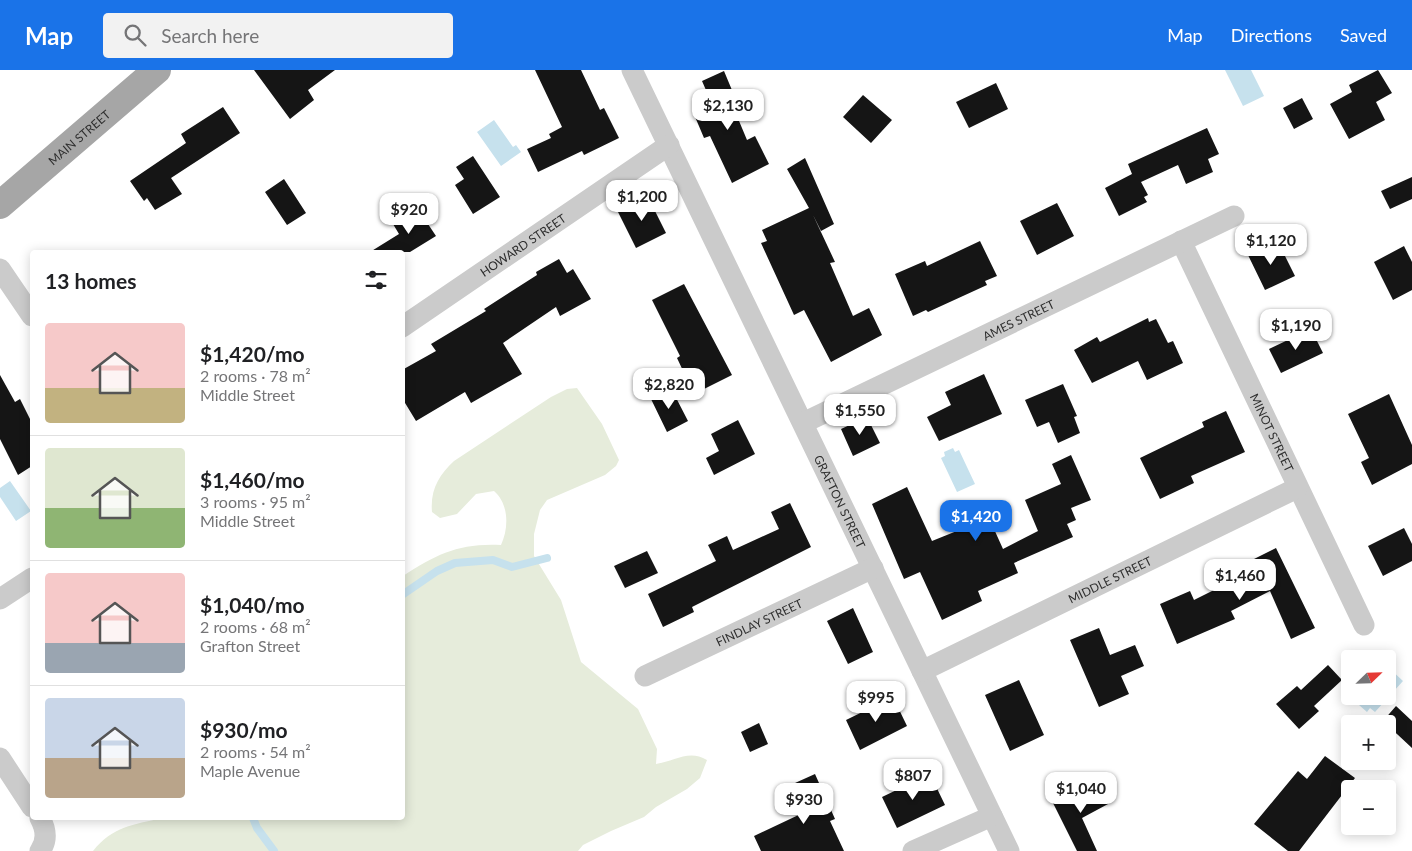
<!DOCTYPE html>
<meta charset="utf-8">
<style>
:root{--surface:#fff;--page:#f2f2f2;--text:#202124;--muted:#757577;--line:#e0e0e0;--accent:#1a73e8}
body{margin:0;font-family:Lato,sans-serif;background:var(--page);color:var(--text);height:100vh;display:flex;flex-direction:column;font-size:19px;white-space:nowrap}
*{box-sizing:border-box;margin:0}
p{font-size:16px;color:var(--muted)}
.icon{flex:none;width:28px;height:28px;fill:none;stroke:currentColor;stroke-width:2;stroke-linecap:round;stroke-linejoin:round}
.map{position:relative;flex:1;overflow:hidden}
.side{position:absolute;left:30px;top:180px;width:375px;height:570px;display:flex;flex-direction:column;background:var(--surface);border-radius:5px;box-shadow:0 2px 12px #0003}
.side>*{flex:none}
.needle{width:32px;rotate:67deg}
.buttons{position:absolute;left:1341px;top:580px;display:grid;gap:10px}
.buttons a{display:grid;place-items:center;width:55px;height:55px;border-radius:5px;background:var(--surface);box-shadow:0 2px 12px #0003;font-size:25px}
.price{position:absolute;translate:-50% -42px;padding:0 11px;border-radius:10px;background:#fff;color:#222;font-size:16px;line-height:32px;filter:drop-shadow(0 1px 2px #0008)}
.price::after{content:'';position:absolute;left:50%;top:30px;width:15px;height:11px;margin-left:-8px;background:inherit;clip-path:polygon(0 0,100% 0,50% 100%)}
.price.active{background:var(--accent);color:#fff}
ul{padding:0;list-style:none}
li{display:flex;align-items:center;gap:15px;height:125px;padding:0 15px}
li+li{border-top:1px solid var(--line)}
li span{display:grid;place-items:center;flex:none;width:140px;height:100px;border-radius:5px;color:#555}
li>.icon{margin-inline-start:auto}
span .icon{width:60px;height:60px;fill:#fffc;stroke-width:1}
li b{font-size:21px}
h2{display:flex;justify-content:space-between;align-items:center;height:60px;padding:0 15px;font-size:21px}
header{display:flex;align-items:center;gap:30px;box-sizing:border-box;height:70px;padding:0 25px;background:var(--accent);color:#fff}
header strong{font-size:24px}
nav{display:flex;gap:28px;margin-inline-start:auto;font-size:18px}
.search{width:350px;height:45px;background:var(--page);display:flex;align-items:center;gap:12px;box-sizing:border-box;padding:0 18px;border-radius:5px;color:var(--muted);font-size:19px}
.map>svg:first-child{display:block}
</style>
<header>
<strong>Map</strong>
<div class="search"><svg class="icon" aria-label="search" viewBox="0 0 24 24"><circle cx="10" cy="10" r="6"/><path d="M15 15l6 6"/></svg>Search here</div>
<nav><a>Map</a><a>Directions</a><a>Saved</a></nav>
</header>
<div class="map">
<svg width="1412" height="781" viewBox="0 0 1412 781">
<rect width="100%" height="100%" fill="#fff"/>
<path fill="#e6ecdb" d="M577,318L602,354L619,390L616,396L605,405L547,430L540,440L534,464V486L561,530L581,592L638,639L657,679L656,694C675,691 689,679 707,690L700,708L687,719L656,737L644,747L611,761L583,775L578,781H93C113,756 133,755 162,748H402L403,506C437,484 459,473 501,475C509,458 509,434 494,421L476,424L457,444L440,448L432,442C430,420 439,405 454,391L551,327L567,319Z"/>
<path fill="#c6e1ed" d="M1225,0H1251L1264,26L1243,36Z
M494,50L513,77L516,75L521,82L501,96L477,62Z
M953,378L955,382L959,380L975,414L957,422L941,388L945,386L944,382Z
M10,411L31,441L16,451L0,427V418Z
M1388,597L1403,611L1375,642L1370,638L1367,642L1359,635L1362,631L1358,628L1388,626Z"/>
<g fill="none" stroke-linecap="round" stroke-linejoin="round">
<path stroke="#c6e1ed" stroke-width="8" d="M402,525L437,501L455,493L493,490L512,497L547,488
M253,748L257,758L274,781"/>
</g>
<path fill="#151515" d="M254,0H335L308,20L314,30L290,49Z
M535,0H581L600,40L604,38L619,68L584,85L582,81L538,102L527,79L551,68L549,64L562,57Z
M1378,0L1392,23L1376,32L1385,50L1349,69L1330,34L1352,22L1349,15Z
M724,1L734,25L729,27L747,70L755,66L769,94L732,113L710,66L704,68L693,42L712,34L702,11Z
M996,13L1008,39L969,58L956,32Z
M863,25L892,50L871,73L843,47Z
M1302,28L1313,49L1294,59L1283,38Z
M223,37L240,63L171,108L182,124L155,140L147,128L144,131L130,111L186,73L181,64Z
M1207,58L1219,84L1208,89L1213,102L1186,114L1178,95L1141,112L1148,125L1144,127L1147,132L1119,146L1105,118L1132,104L1128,94Z
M473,86L500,127L473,144L455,115L464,109L456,97Z
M805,88L834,154L821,161L813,145L835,192L830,193L853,246L869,238L882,265L831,292L804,240L794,245L761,173L767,171L762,160L809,138L787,99Z
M1412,107V129L1390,139L1381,121Z
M284,109L306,143L287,155L265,122Z
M648,127L666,163L636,178L618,142Z
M1057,133L1074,166L1037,185L1020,151Z
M418,139L436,166L410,182H370L399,164L393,154Z
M980,171L997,206L985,211L987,215L928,242L926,240L913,246L895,204L925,191L927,196Z
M1278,172L1295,206L1265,220L1248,185Z
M1404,176L1412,192V220L1393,230L1374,192Z
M559,189L567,203L573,199L591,229L560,246L556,237L503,273L522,304L471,333L465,322L416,351L402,328V300L436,281L431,274L486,241L484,239L537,205L536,202Z
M684,214L732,305L694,324L677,288L680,286L652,230Z
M1148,248L1149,252L1156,249L1168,273L1173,271L1183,293L1147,310L1138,291L1092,313L1074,280L1097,267L1100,272Z
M1311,259L1323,283L1281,303L1269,279Z
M984,304L1002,344L939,371L927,347L951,335L945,322Z
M0,305L15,332L20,329L32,353V396L18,405L0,369Z
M1063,314L1077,346L1074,347L1080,363L1058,373L1049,352L1037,357L1025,330Z
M671,318L688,351L667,362L651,329Z
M1389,324L1412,375V394L1372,415L1361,392L1369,388L1348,344Z
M1226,341L1245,382L1191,406L1194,413L1160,429L1140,388L1204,357L1202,352Z
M867,347L880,373L853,386L841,359Z
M738,350L755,384L714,405L706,388L719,381L711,364Z
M1071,385L1091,430L1071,438L1076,450L1067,454L1073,467L1014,493L1018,503L978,521L982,531L942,550L920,502L904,509L872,434L907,417L932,471L989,448L1003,479L1038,461L1025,430L1061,414L1052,394Z
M790,433L811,477L692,537L694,542L663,557L648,524L716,491L708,475L727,466L733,480L779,459L771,442Z
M1404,458L1412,474V491L1383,506L1368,476Z
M1276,478L1315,558L1291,569L1270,521L1231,541L1235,549L1177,574L1160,534L1190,521L1194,530L1250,502L1246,493Z
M647,481L658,503L625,518L614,496Z
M853,538L873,582L848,594L827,551Z
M1099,558L1110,585L1135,575L1144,596L1121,606L1129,624L1099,637L1070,570Z
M1328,595L1342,610L1314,636L1319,641L1299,659L1276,634L1297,616L1301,620Z
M1019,610L1044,665L1010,681L985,625Z
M893,627L907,656L860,680L846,650Z
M1396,636L1412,651V678L1383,651Z
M759,653L768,674L750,682L741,662Z
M1325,686L1355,708L1299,781H1288L1254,754L1298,701L1307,709Z
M815,704L835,749L830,751L844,781H761L754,766L807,741L795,713Z
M930,704L945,735L897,758L882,727Z
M1097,711L1108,734L1082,748L1097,781H1077L1053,733Z"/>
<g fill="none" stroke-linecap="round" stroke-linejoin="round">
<g stroke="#cbcbcb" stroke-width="21">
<path id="s1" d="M632,0L1009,781"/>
<path id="s2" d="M1181,171L1364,555"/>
<path d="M0,199L32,246"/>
<path id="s3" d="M402,257L669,75"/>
<path id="s4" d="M803,353L1234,146"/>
<path d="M0,529L32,508"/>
<path id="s5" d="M922,601L1297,418"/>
<path id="s6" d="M645,606L873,498"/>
<path d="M0,688L32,737"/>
<path d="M40,781C48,770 46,759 40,748"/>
<path d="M913,781L992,746"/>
</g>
<path stroke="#a6a6a6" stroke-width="28" id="s7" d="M0,135L157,0"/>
</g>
<g text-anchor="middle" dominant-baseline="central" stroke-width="5" stroke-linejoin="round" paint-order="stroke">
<g font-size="12" fill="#2e2e2e" stroke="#fff">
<text stroke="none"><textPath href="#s7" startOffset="104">MAIN STREET</textPath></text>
<text stroke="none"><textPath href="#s3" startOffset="146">HOWARD STREET</textPath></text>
<text stroke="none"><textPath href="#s4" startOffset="239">AMES STREET</textPath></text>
<text stroke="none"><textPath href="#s2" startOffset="212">MINOT STREET</textPath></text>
<text stroke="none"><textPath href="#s1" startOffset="479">GRAFTON STREET</textPath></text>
<text stroke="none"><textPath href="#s5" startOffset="209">MIDDLE STREET</textPath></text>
<text stroke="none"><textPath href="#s6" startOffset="126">FINDLAY STREET</textPath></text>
</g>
</g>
</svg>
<div class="buttons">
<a><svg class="needle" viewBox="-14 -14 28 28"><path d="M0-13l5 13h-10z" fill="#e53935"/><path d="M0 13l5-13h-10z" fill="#757577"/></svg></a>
<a>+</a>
<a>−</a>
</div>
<b class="price" style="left:728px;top:61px">$2,130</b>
<b class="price" style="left:642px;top:152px">$1,200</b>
<b class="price" style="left:409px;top:165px">$920</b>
<b class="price" style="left:1271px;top:196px">$1,120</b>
<b class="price" style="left:1296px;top:281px">$1,190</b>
<b class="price" style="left:669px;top:340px">$2,820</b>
<b class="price" style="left:860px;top:366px">$1,550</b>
<b class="price active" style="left:976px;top:472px">$1,420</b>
<b class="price" style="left:1240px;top:531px">$1,460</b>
<b class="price" style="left:876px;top:653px">$995</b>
<b class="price" style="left:913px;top:731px">$807</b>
<b class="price" style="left:1081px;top:744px">$1,040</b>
<b class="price" style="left:804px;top:755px">$930</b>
<section class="side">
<h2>13 homes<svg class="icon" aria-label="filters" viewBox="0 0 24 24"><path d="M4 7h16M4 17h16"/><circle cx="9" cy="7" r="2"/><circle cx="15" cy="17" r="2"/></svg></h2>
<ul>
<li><span style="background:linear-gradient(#f6c9c9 65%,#c2b280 0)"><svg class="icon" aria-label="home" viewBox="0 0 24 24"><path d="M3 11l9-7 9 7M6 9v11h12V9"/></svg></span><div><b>$1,420/mo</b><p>2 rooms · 78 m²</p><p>Middle Street</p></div></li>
<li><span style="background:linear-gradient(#dfe7d0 60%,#8fb573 0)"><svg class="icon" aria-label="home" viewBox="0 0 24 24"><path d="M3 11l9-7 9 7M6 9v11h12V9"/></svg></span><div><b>$1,460/mo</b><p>3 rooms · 95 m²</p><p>Middle Street</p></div></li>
<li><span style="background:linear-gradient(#f6c9c9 70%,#9aa5b1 0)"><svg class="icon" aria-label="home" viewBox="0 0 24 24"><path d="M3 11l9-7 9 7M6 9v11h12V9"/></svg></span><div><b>$1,040/mo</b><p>2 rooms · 68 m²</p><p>Grafton Street</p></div></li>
<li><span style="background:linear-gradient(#c9d6e8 60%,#b9a48a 0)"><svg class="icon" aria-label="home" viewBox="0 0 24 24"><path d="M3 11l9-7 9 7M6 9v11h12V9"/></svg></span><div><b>$930/mo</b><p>2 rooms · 54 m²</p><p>Maple Avenue</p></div></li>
</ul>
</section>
</div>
